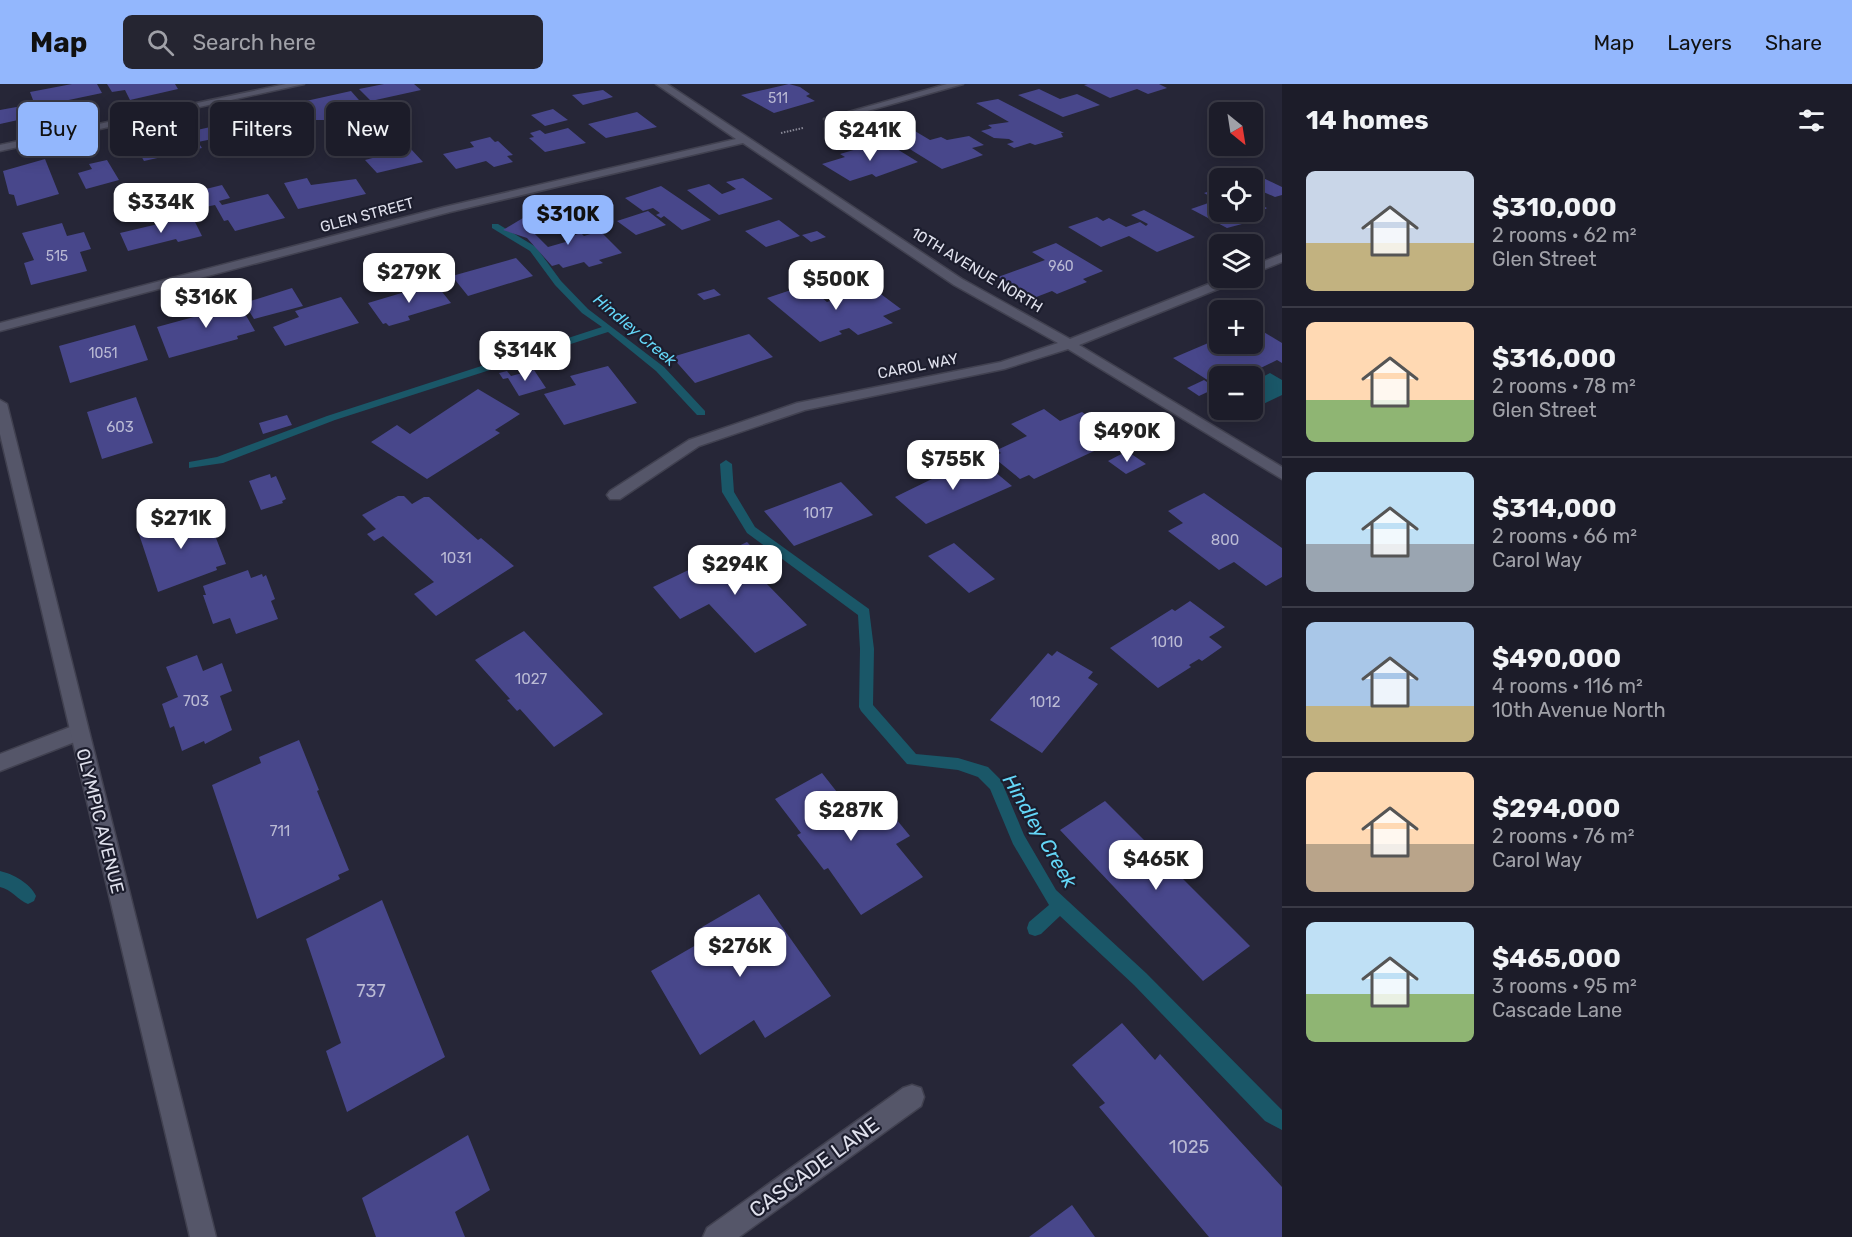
<!DOCTYPE html>
<meta charset="utf-8">
<style>
:root{--surface:#1c1c29;--page:#252531;--text:#f1f3f6;--muted:#a0a1a8;--line:#3a3a46;--accent:#93b7fd}
body{margin:0;font-family:Rubik,sans-serif;background:var(--page);color:var(--text);height:100vh;display:flex;flex-direction:column;font-size:22px;white-space:nowrap}
*{box-sizing:border-box;margin:0}
p{font-size:20px;color:var(--muted)}
.icon{flex:none;width:33px;height:33px;fill:none;stroke:currentColor;stroke-width:2;stroke-linecap:round;stroke-linejoin:round}
.map{position:relative;flex:1;overflow:hidden}
.details{display:flex;flex-direction:column;background:var(--surface);width:570px}
.details>*{flex:none}
.top-card{position:absolute;left:18px;top:18px;width:570px;height:54px;display:flex;gap:12px}
.needle{width:39px;rotate:150deg}
.fabs{position:absolute;left:1209px;top:18px;display:grid;gap:12px}
.fabs a{display:grid;place-items:center;width:54px;height:54px;border-radius:9px;background:var(--surface);box-shadow:0 3px 15px #0003,0 0 0 2px var(--line);font-size:30px}
.price{position:absolute;translate:-50% -51px;padding:0 14px;border-radius:12px;background:#fff;color:#222;font-size:20px;line-height:39px;filter:drop-shadow(0 2px 3px #0008)}
.price::after{content:'';position:absolute;left:50%;top:36px;width:18px;height:14px;margin-left:-9px;background:inherit;clip-path:polygon(0 0,100% 0,50% 100%)}
.price.current{background:var(--accent);color:#111}
ul{padding:0;list-style:none}
li{display:flex;align-items:center;gap:18px;height:150px;padding:0 24px}
li+li{border-top:2px solid var(--line)}
li span{display:grid;place-items:center;flex:none;width:168px;height:120px;border-radius:9px;color:#555}
li>.icon{margin-inline-start:auto}
span .icon{width:72px;height:72px;fill:#fffc;stroke-width:1}
li b{font-size:26px}
h2{display:flex;justify-content:space-between;align-items:center;height:72px;padding:0 24px;font-size:26px}
.tag{padding:0 21px;border-radius:9px;background:var(--surface);box-shadow:0 3px 15px #0003,0 0 0 2px var(--line);font-size:21px;line-height:54px}
.tag.current{background:var(--accent);color:#111}
header{display:flex;align-items:center;gap:36px;box-sizing:border-box;height:84px;padding:0 30px;background:var(--accent);color:#111}
header strong{font-size:28px}
nav{display:flex;gap:33px;margin-inline-start:auto;font-size:21px}
.search{width:420px;height:54px;background:var(--page);display:flex;align-items:center;gap:15px;box-sizing:border-box;padding:0 21px;border-radius:9px;color:var(--muted);font-size:22px}
main{display:flex;flex:1;min-height:0}
.map>svg:first-child{display:block}
</style>
<header>
<strong>Map</strong>
<div class="search"><svg class="icon" aria-label="search" viewBox="0 0 24 24"><circle cx="10" cy="10" r="6"/><path d="M15 15l6 6"/></svg>Search here</div>
<nav><a>Map</a><a>Layers</a><a>Share</a></nav>
</header>
<main>
<div class="map">
<svg width="1282" height="1153" viewBox="0 0 1282 1153">
<rect width="100%" height="100%" fill="#262637"/>
<path fill="#1a5768" d="M1270,289L1282,296V311L1257,323L1253,321V298Z"/>
<g fill="none" stroke-linecap="round" stroke-linejoin="round">
<path fill="#1a5768" fill-rule="evenodd" d="M492,140H498L536,163L561,197L588,225L664,283L705,327V331H697L656,287L608,248L335,336L223,379L189,384V378L217,373L327,332L602,243L582,229L555,201L530,167L492,144Z
M726,376L732,380L734,408L755,443L869,525L874,565L873,621L916,670L958,674L988,683L1001,696L1024,751L1056,806L1146,889L1282,1026V1046L1265,1037L1134,901L1060,832L1041,850L1035,852L1029,850L1027,844L1029,838L1049,821L1013,760L990,705L978,693L958,686L907,680L861,627L859,623L860,565L858,531L747,449L722,408L720,380Z
M0,787C13,790 30,799 36,812L34,817L28,820C18,816 11,805 0,803Z"/>
</g>
<path fill="#48478b" d="M72,0H97L102,9L64,17L68,26L39,32L30,8Z
M107,0H175L178,5L130,16L125,6L112,8Z
M384,0H414L421,6L371,17L359,5Z
M789,0L800,3L810,10L806,12L815,17L774,29L741,11Z
M1088,0H1159L1167,4L1148,10L1137,5L1110,14L1084,1Z
M1039,5L1060,15L1077,10L1100,21L1063,33L1018,11Z
M603,6L613,13L583,21L572,11Z
M351,7L366,24L340,30L332,36H311L297,19Z
M998,15L1064,49H1061L1063,53L1035,61L1030,59L1014,64L1007,60L1014,58L1009,55L994,54L981,47L992,44L988,41L1009,38L976,19Z
M22,22L27,34L0,40V26Z
M553,25L568,36L545,42L531,31Z
M256,28L262,35L277,32L287,44L248,53L235,33Z
M637,28L657,43L606,54L588,40Z
M903,40L930,56L941,53L947,56L969,52L984,61L972,64L983,71L942,85L879,46Z
M215,42L222,53L198,58L202,64L144,77L136,63L190,51L188,48Z
M568,44L586,59L545,68L529,54L534,53L530,49L540,46L545,50Z
M490,53L495,58L498,57L513,71L507,72L513,78L494,83L486,77L456,85L443,70L474,63L470,58Z
M884,57L918,78L876,93L872,90L850,97L822,80L845,73L840,70Z
M410,64L423,78L377,89L365,76Z
M45,75L59,110L17,122L14,111L9,110L3,87Z
M107,76L119,96L86,105L78,89L92,85L89,80Z
M1242,84L1282,103V111L1275,113L1252,103V94H1222L1229,91L1225,90Z
M307,94L311,101L356,95L366,110L298,125L284,99Z
M743,94L773,115L719,131L687,106L709,100L722,110L736,105L726,98Z
M222,101L230,114L219,117L222,121L268,110L285,134L235,147L228,136L224,137L215,121L200,124L190,109Z
M661,102L711,136L682,146L664,132L661,134L656,131L660,129L653,124L643,127L625,114Z
M1220,104V128H1252V117L1267,124L1242,140L1227,144L1191,125L1217,116L1204,109Z
M167,118L173,131L142,138L137,125Z
M1144,126L1195,153L1157,168L1129,152L1101,163L1068,143L1097,133L1103,137L1109,134L1126,143L1140,138L1146,142L1148,140L1131,131Z
M648,127L666,141L636,151L617,137Z
M192,132L202,152L178,158L176,155L128,167L120,149Z
M523,134L544,142L534,149L548,163L569,157L566,154L581,149L584,152L600,147L622,169L599,176L603,179L589,183L584,178L563,184L559,180L552,182L527,154L503,146Z
M779,136L800,152L766,163L745,147Z
M62,139L67,152L84,148L91,165L80,168L87,187L31,201L24,179L34,176L22,149Z
M817,147L826,153L811,158L802,151Z
M1056,159L1103,187L1083,195L1087,198L1057,210L1052,207L1031,215L998,193L1045,176L1032,168Z
M516,174L533,192L468,212L452,192Z
M435,199L451,219L408,232L410,236L389,242L386,239L383,240L368,219Z
M806,201L827,218L870,202L901,225L883,232L893,239L858,251L849,244L839,247L842,250L820,258L767,214Z
M292,204L303,222L254,235L244,219Z
M714,205L721,211L704,216L697,210Z
M341,213L359,239L285,262L273,243L299,233L295,227Z
M237,216L255,247L237,252L238,255L169,274L157,243L201,231L198,226Z
M135,241L148,276L70,299L59,262Z
M1252,241L1282,259V279L1277,276L1244,292H1220V304L1173,274L1220,254V260H1252Z
M749,250L773,273L695,299L672,273Z
M608,282L637,319L564,341L544,310L576,301L570,292Z
M534,286L546,304L519,312L508,294L503,295L499,289L507,287L511,292Z
M1204,296L1216,304L1199,312L1187,304Z
M478,305L520,330L495,346L500,349L427,395L371,358L397,341L410,350Z
M136,313L153,359L102,375L87,328Z
M1044,325L1060,337L1082,328L1120,355L1034,395L1029,391L1020,395L993,373L1001,369L997,366L1027,352L1011,340Z
M287,331L292,341L263,350L259,339Z
M1127,367L1146,380L1126,390L1108,377Z
M977,373L1012,402L926,440L895,413Z
M270,390L271,394L276,392L286,415L282,417L283,419L261,426L249,397Z
M841,398L873,431L794,462L764,427Z
M1204,409L1282,464V493L1266,502L1234,478L1219,486L1168,447L1183,439L1168,427Z
M398,412H404L412,420L424,413H429L478,456L481,454L514,482L436,532L414,510L434,498L383,452L374,457L367,450L376,445L362,431Z
M195,428L196,431L206,428L226,480L216,483L217,486L158,508L138,447Z
M747,458L779,491L765,498L807,541L755,569L709,520L680,535L653,503Z
M954,459L995,495L969,509L928,472Z
M248,486L251,494L262,490L263,493L266,491L275,515L271,517L278,535L236,550L230,534L213,540L203,511H206L203,502Z
M1190,517L1225,543L1209,553L1222,563L1202,577L1199,575L1189,581L1191,583L1158,604L1110,564L1172,525L1175,527Z
M524,547L603,630L554,663L520,625L517,627L507,616L510,615L475,576Z
M1057,567L1093,588L1088,594L1098,600L1042,669L990,636L1048,569L1052,572Z
M197,571L203,587L222,579L232,607L220,612L232,646L205,660L204,657L182,667L174,642L170,644L162,620L178,613L166,583Z
M299,656L319,706L317,707L349,786L338,791L340,795L257,835L212,701L261,679L259,673Z
M822,689L844,717L855,711L869,727L883,719L910,752L896,760L923,793L861,831L828,784L824,786L797,751L801,749L775,715Z
M1105,717L1250,862L1203,897L1060,746Z
M759,810L831,912L765,954L754,936L700,971L651,887L703,857L697,846Z
M382,816L445,973L347,1028L326,967L341,959L306,855Z
M1122,939L1155,976L1160,970L1282,1103V1153H1209L1099,1023L1105,1019L1072,981Z
M468,1051L490,1106L455,1128L465,1153H376L362,1114Z
M1072,1121L1095,1153H1029Z"/>
<g fill="none" stroke-linecap="round" stroke-linejoin="round">
<defs>
<path id="minor" d="M286,0H304L0,67V61Z
M656,0H667L962,195L1070,255L1224,194H1240L1238,197L1079,261L1282,383V395L1068,265L1004,285L805,326L699,362L620,415H610L607,411L610,407L689,356L797,319L1001,278L1058,259L954,201L743,59L450,128L0,247V239L444,123L736,55Z
M947,0H963L832,37L824,35Z
M1282,170V178L1252,190V182Z
M78,640L85,642L88,648L85,654L0,687V670Z
M912,1001L921,1004L924,1013L921,1022L739,1153H703L707,1144L903,1004Z"/>
<path id="tertiary" d="M0,316L7,320L216,1153H190L0,350Z"/>
</defs>
<use href="#minor" stroke="#414150" stroke-width="3"/>
<use href="#tertiary" stroke="#414150" stroke-width="3"/>
<path stroke="#868694" stroke-width="2" stroke-dasharray="1.5 1.5" stroke-linecap="butt" d="M781,49L803,44"/>
<use href="#minor" fill="#555669" fill-rule="evenodd"/>
<use href="#tertiary" fill="#555669" fill-rule="evenodd"/>
</g>
<g text-anchor="middle" dominant-baseline="central" stroke-width="4.5" stroke-linejoin="round" paint-order="stroke">
<g font-size="14" fill="#babad4">
<text x="778" y="14">511</text>
<text x="57" y="172">515</text>
<text x="1061" y="182">960</text>
<text x="103" y="269">1051</text>
</g>
<g font-size="15" fill="#e0e1ed" stroke="#1c1d2d">
<text transform="translate(367 131) rotate(-15)">GLEN STREET</text>
<text transform="translate(977 186) rotate(31)">10TH AVENUE NORTH</text>
<text transform="translate(918 282) rotate(-11)">CAROL WAY</text>
</g>
<g font-size="15" fill="#babad4">
<text x="120" y="343">603</text>
<text x="818" y="429">1017</text>
<text x="1225" y="456">800</text>
<text x="456" y="474">1031</text>
<text x="1167" y="558">1010</text>
<text x="531" y="595">1027</text>
<text x="196" y="617">703</text>
<text x="1045" y="618">1012</text>
<text x="280" y="747">711</text>
</g>
<g font-size="16" font-style="italic" fill="#64d6f7" stroke="#1c1d2d">
<text transform="translate(635 246) rotate(40)">Hindley Creek</text>
</g>
<g font-size="18" fill="#e0e1ed" stroke="#1c1d2d">
<text transform="translate(100 737) rotate(76)">OLYMPIC AVENUE</text>
</g>
<g font-size="18" fill="#babad4">
<text x="371" y="907">737</text>
<text x="1189" y="1063">1025</text>
</g>
<g font-size="20" font-style="italic" fill="#64d6f7" stroke="#1c1d2d">
<text transform="translate(1040 747) rotate(60)">Hindley Creek</text>
</g>
<g font-size="21" fill="#e0e1ed" stroke="#1c1d2d">
<text transform="translate(814 1083) rotate(-36)">CASCADE LANE</text>
</g>
</g>
</svg>
<div class="fabs">
<a><svg class="needle" viewBox="-14 -14 28 28"><path d="M0-13l5 13h-10z" fill="#e53935"/><path d="M0 13l5-13h-10z" fill="#a0a1a8"/></svg></a>
<a><svg class="icon" aria-label="locate" viewBox="0 0 24 24"><circle cx="12" cy="12" r="6"/><path d="M12 2v4M12 18v4M2 12h4M18 12h4"/></svg></a>
<a><svg class="icon" aria-label="layers" viewBox="0 0 24 24"><path d="M12 4l9 5-9 5-9-5zM3 14l9 5 9-5"/></svg></a>
<a>+</a>
<a>−</a>
</div>
<b class="price" style="left:870px;top:78px">$241K</b>
<b class="price" style="left:161px;top:150px">$334K</b>
<b class="price current" style="left:568px;top:162px">$310K</b>
<b class="price" style="left:409px;top:220px">$279K</b>
<b class="price" style="left:836px;top:227px">$500K</b>
<b class="price" style="left:206px;top:245px">$316K</b>
<b class="price" style="left:525px;top:298px">$314K</b>
<b class="price" style="left:1127px;top:379px">$490K</b>
<b class="price" style="left:953px;top:407px">$755K</b>
<b class="price" style="left:181px;top:466px">$271K</b>
<b class="price" style="left:735px;top:512px">$294K</b>
<b class="price" style="left:851px;top:758px">$287K</b>
<b class="price" style="left:1156px;top:807px">$465K</b>
<b class="price" style="left:740px;top:894px">$276K</b>
<div class="top-card">
<a class="tag current">Buy</a>
<a class="tag">Rent</a>
<a class="tag">Filters</a>
<a class="tag">New</a>
</div>
</div>
<section class="details">
<h2>14 homes<svg class="icon" aria-label="filters" viewBox="0 0 24 24"><path d="M4 7h16M4 17h16"/><circle cx="9" cy="7" r="2"/><circle cx="15" cy="17" r="2"/></svg></h2>
<ul>
<li><span style="background:linear-gradient(#c9d6e8 60%,#c2b280 0)"><svg class="icon" aria-label="home" viewBox="0 0 24 24"><path d="M3 11l9-7 9 7M6 9v11h12V9"/></svg></span><div><b>$310,000</b><p>2 rooms · 62 m²</p><p>Glen Street</p></div></li>
<li><span style="background:linear-gradient(#ffd9b3 65%,#8fb573 0)"><svg class="icon" aria-label="home" viewBox="0 0 24 24"><path d="M3 11l9-7 9 7M6 9v11h12V9"/></svg></span><div><b>$316,000</b><p>2 rooms · 78 m²</p><p>Glen Street</p></div></li>
<li><span style="background:linear-gradient(#bfe0f5 60%,#9aa5b1 0)"><svg class="icon" aria-label="home" viewBox="0 0 24 24"><path d="M3 11l9-7 9 7M6 9v11h12V9"/></svg></span><div><b>$314,000</b><p>2 rooms · 66 m²</p><p>Carol Way</p></div></li>
<li><span style="background:linear-gradient(#a9c7e8 70%,#c2b280 0)"><svg class="icon" aria-label="home" viewBox="0 0 24 24"><path d="M3 11l9-7 9 7M6 9v11h12V9"/></svg></span><div><b>$490,000</b><p>4 rooms · 116 m²</p><p>10th Avenue North</p></div></li>
<li><span style="background:linear-gradient(#ffd9b3 60%,#b9a48a 0)"><svg class="icon" aria-label="home" viewBox="0 0 24 24"><path d="M3 11l9-7 9 7M6 9v11h12V9"/></svg></span><div><b>$294,000</b><p>2 rooms · 76 m²</p><p>Carol Way</p></div></li>
<li><span style="background:linear-gradient(#bfe0f5 60%,#8fb573 0)"><svg class="icon" aria-label="home" viewBox="0 0 24 24"><path d="M3 11l9-7 9 7M6 9v11h12V9"/></svg></span><div><b>$465,000</b><p>3 rooms · 95 m²</p><p>Cascade Lane</p></div></li>
</ul>
</section>
</main>
